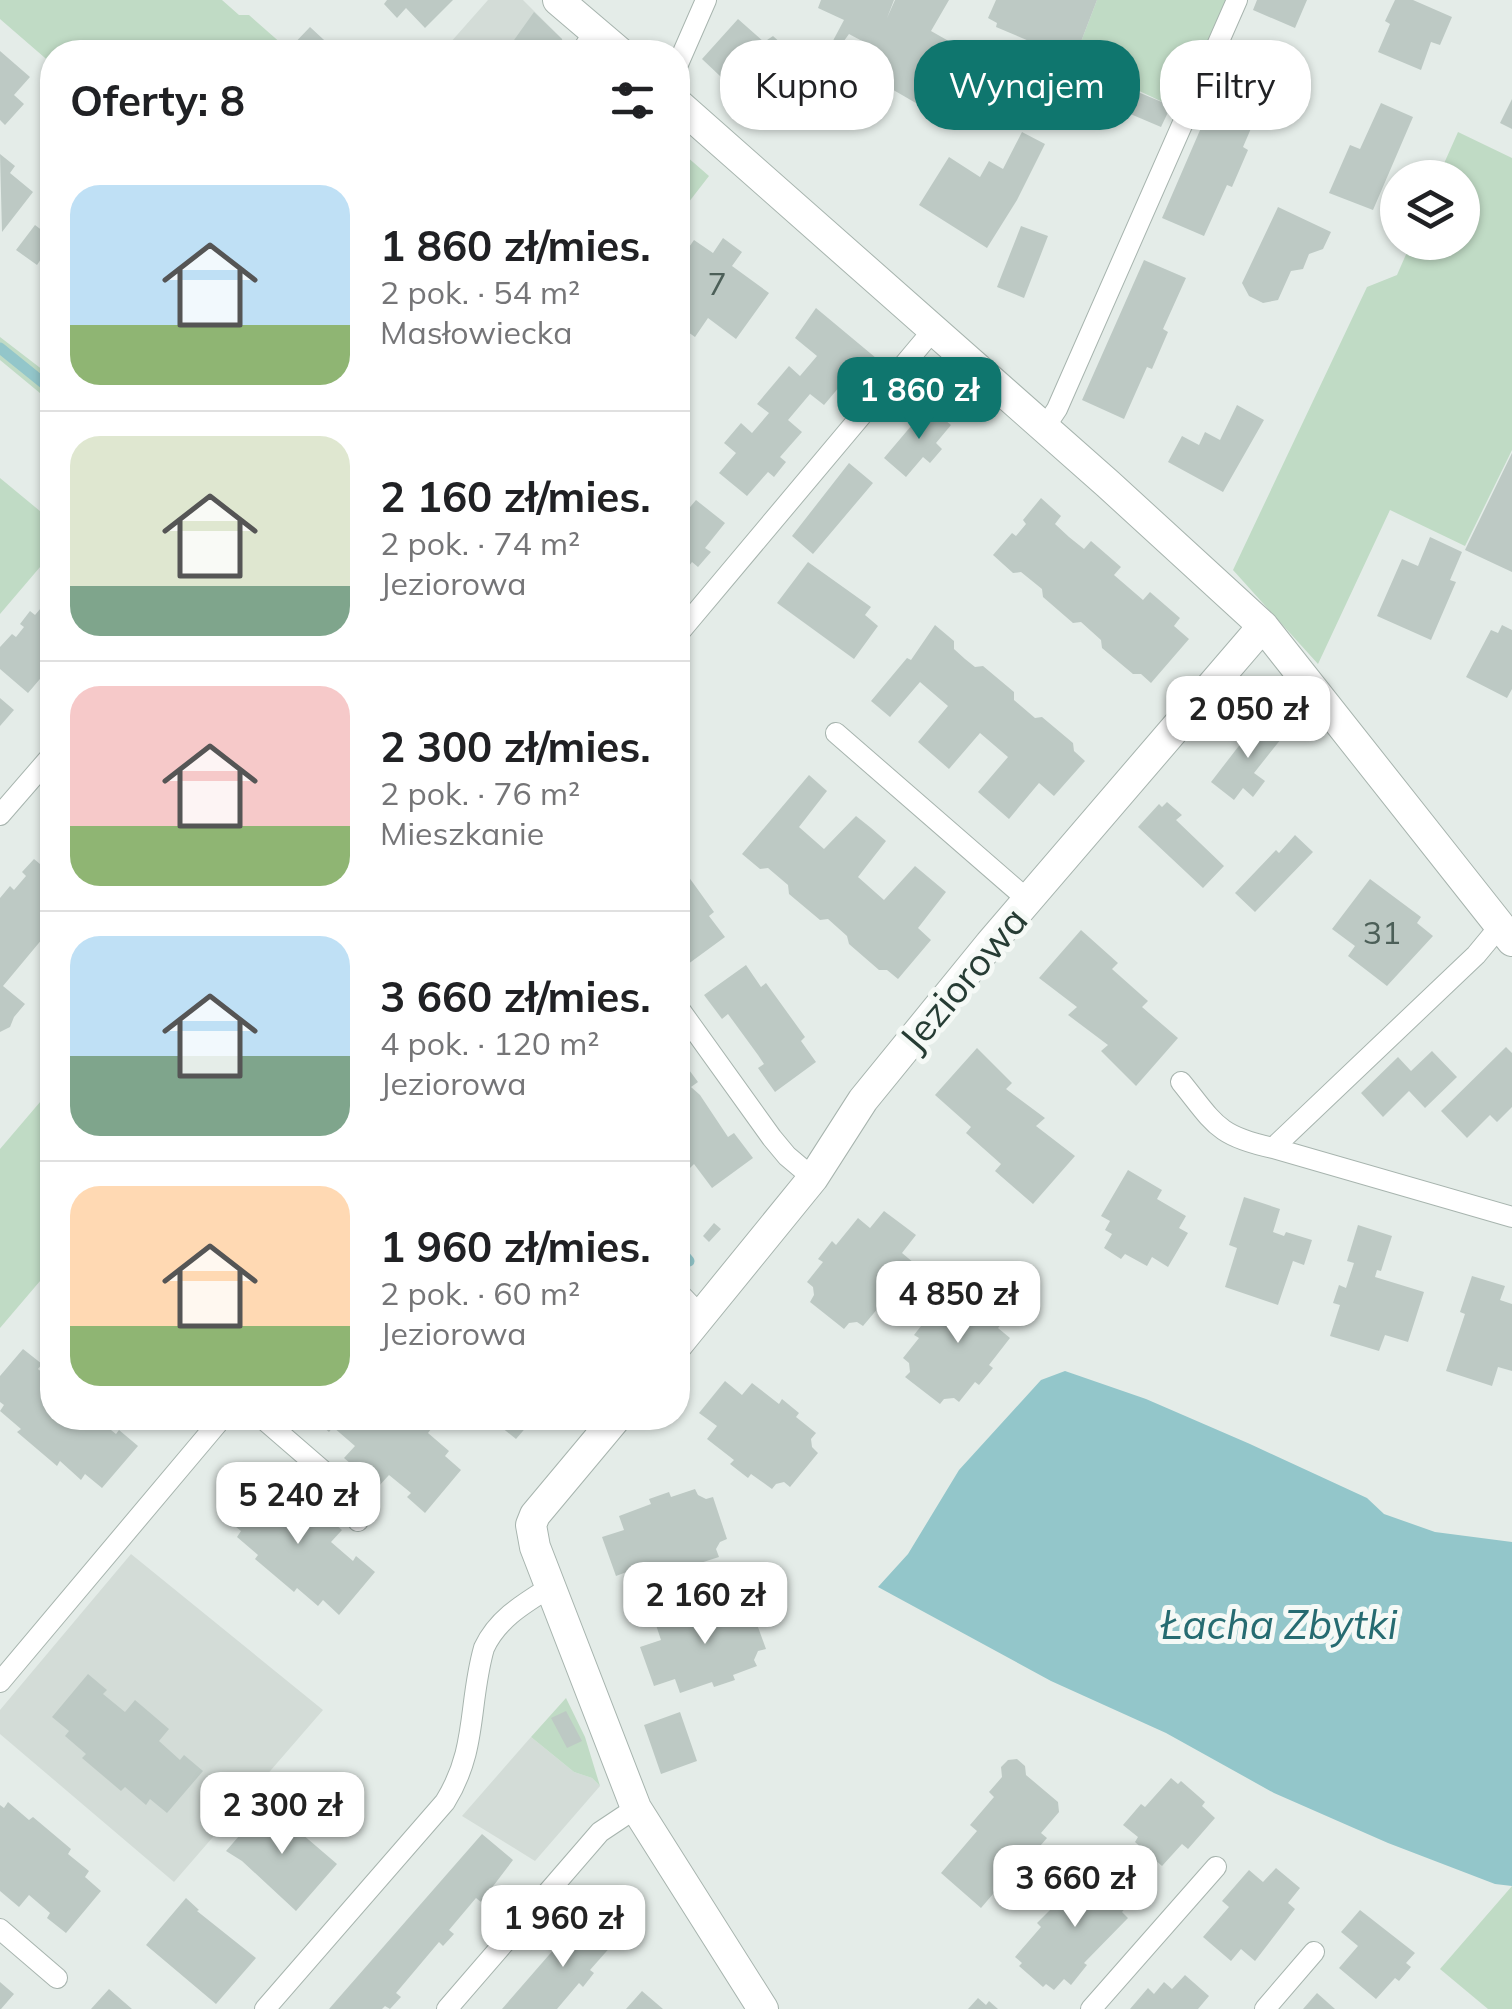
<!DOCTYPE html>
<html lang="pl">
<meta charset="utf-8">
<style>
:root{--surface:#fff;--page:#f6f6f6;--text:#202124;--muted:#757577;--line:#e0e0e0;--accent:#0f766e}
body{margin:0;font-family:Mulish,sans-serif;background:var(--page);color:var(--text);height:100vh;display:flex;flex-direction:column;font-size:38px;white-space:nowrap}
*{box-sizing:border-box;margin:0}
p{font-size:32px;color:var(--muted)}
.icon{flex:none;width:55px;height:55px;fill:none;stroke:currentColor;stroke-width:2;stroke-linecap:round;stroke-linejoin:round}
.map{position:relative;flex:1;overflow:hidden}
.sheet{position:absolute;left:40px;top:40px;width:650px;height:1390px;display:flex;flex-direction:column;background:var(--surface);border-radius:40px;box-shadow:0 2px 8px #0004}
.sheet>*{flex:none}
.guide{position:absolute;left:720px;top:40px;width:640px;height:90px;display:flex;gap:20px}
.fabs{position:absolute;left:1380px;top:160px;display:grid;gap:20px}
.fabs a{display:grid;place-items:center;width:100px;height:100px;border-radius:50%;background:var(--surface);box-shadow:0 2px 8px #0004;font-size:50px}
.price{position:absolute;translate:-50% -85px;padding:0 22px;border-radius:20px;background:#fff;color:#222;font-size:32px;line-height:65px;filter:drop-shadow(0 2px 5px #0008)}
.price::after{content:'';position:absolute;left:50%;top:60px;width:30px;height:22px;margin-left:-15px;background:inherit;clip-path:polygon(0 0,100% 0,50% 100%)}
.price.on{background:var(--accent);color:#fff}
ul{padding:0;list-style:none}
li{display:flex;align-items:center;gap:30px;height:250px;padding:0 30px}
li+li{border-top:2px solid var(--line)}
li span{display:grid;place-items:center;flex:none;width:280px;height:200px;border-radius:30px;color:#555}
li>.icon{margin-inline-start:auto}
span .icon{width:120px;height:120px;fill:#fffc;stroke-width:1}
li b{font-size:42px}
h2{display:flex;justify-content:space-between;align-items:center;height:120px;padding:0 30px;font-size:42px}
.pill{padding:0 35px;border-radius:40px;background:var(--surface);box-shadow:0 2px 8px #0004;font-size:35px;line-height:90px}
.pill.on{background:var(--accent);color:#fff}
.map>svg:first-child{display:block}
</style>
<div class="map">
<svg width="1512" height="2009" viewBox="0 0 1512 2009">
<rect width="100%" height="100%" fill="#e4ece8"/>
<path fill="#d3dcd7" d="M488,0H523L562,39L564,52H442Z
M131,1554L323,1710L174,1882L0,1734V1710Z
M531,1737L574,1772L592,1778L600,1786L535,1861L462,1816Z"/>
<path fill="#c0dbc5" d="M0,0H222L239,15H249L291,52H52V64L0,19Z
M1097,0H1227L1216,27L1171,106L1074,60Z
M1458,132L1512,158V450L1465,546L1390,510L1318,664L1233,570L1367,287L1397,275L1411,243L1462,242V178L1438,177Z
M678,149L709,176L678,216Z
M0,337L52,377V403L0,360Z
M0,478L52,521V553L0,614Z
M52,1088V1267L0,1328V1149Z
M566,1698L585,1737L600,1786L592,1778L574,1772L531,1737Z
M1512,1886V2009H1488L1440,1969Z"/>
<path fill="#93c6ca" d="M1065,1371L1146,1399L1250,1444L1367,1498L1384,1514L1435,1532L1512,1542V1886L1495,1884L1388,1843L1274,1793L1166,1733L1051,1681L878,1587L908,1554L959,1470L1041,1380Z"/>
<g fill="none" stroke-linecap="round" stroke-linejoin="round">
<path stroke="#93c6ca" stroke-width="11" d="M0,348L52,390
M678,1248L689,1261"/>
</g>
<path fill="#bdc9c4" d="M387,0H453L425,28L406,8L397,18L384,4Z
M821,0H894L887,18L895,0H949L931,31L982,60L947,121L864,73L875,48L849,34L833,56L858,79L833,107L789,69L755,109L702,59L738,19L764,42L773,36L814,73L831,55L827,52L844,20L818,8Z
M996,0H1097L1074,60L996,27L997,23L988,18Z
M1257,0H1307L1295,28L1253,10Z
M1395,0H1413L1452,17L1440,45L1431,42L1421,70L1378,52L1390,24L1385,21Z
M534,12L562,39L564,52L507,50Z
M310,27L337,52L288,50Z
M0,51L30,77L14,95L24,104L5,125L0,120Z
M1223,77L1265,96L1243,147L1248,150L1232,187L1227,185L1204,236L1162,218Z
M1131,89L1171,106L1161,127L1121,110Z
M1512,99V129L1500,123Z
M1381,103L1413,117L1373,210L1329,193L1350,145L1360,149Z
M1022,132L1045,144L1017,200L987,248L919,205L949,157L980,177L989,161L1003,169Z
M0,154L15,166L10,173L33,192L2,232Z
M1278,207L1331,232L1323,249L1309,254L1303,269L1291,271L1278,300L1263,303L1249,296L1242,283Z
M35,225L52,238V243L37,265L16,250Z
M1021,226L1048,236L1024,298L997,287Z
M723,238L742,252L732,266L769,293L736,339L708,318L695,337L678,325V263L694,240L713,253Z
M1144,260L1186,278L1163,329L1168,332L1152,369L1147,367L1124,419L1082,400Z
M816,308L876,358L854,386L846,379L824,405L810,394L788,420L802,432L780,457L786,462L774,477L768,472L747,496L719,473L736,453L724,443L741,423L752,433L769,413L757,404L789,366L800,376L817,356L795,338Z
M1237,405L1264,420L1223,492L1168,462L1182,436L1199,445L1205,432L1220,440Z
M928,406L951,425L936,443L942,449L930,463L923,457L906,477L884,458Z
M1512,453V572L1465,550Z
M849,463L873,483L813,554L792,536Z
M1041,498L1061,516L1055,524L1069,537L1084,549L1091,541L1121,567L1114,575L1143,600L1150,592L1180,618L1174,626L1189,639L1151,683L1141,674H1133L1102,648L1101,640L1081,622L1073,623L1043,597L1042,589L1021,572L1013,573L993,555L1012,533L1016,536L1026,524L1023,520Z
M696,500L725,523L705,548L711,552L698,567L692,562L678,580V517L680,519Z
M1430,537L1462,552L1450,580L1456,582L1431,640L1377,616L1402,559L1418,566Z
M808,562L871,607L865,615L878,626L854,659L777,603Z
M52,595V658L48,664L51,666L28,693L0,669V647L12,634L16,637L24,627L20,624L30,611L35,615Z
M935,625L954,641V649L965,659L975,667L983,666L1014,692V700L1035,718L1042,717L1073,743L1074,751L1085,761L1054,796L1039,783L1009,819L978,792L1008,757L980,733L949,769L918,742L948,706L920,682L890,717L871,701L907,658L911,660Z
M1502,625L1512,630V689L1507,698L1466,677L1491,630L1498,633Z
M0,698L14,710L0,726Z
M1262,716L1285,734L1254,773L1265,781L1253,797L1243,788L1234,800L1211,782Z
M809,775L827,791L799,827L824,849L856,816L871,828L886,841L858,877L884,900L915,866L946,892L918,928L931,940L898,979L887,970H879L849,944L847,936L828,919L820,920L789,894L788,885L768,868L760,869L742,854Z
M1167,802L1182,815L1176,820L1224,866L1203,888L1138,827L1159,804L1162,807Z
M1295,835L1313,852L1255,912L1235,893L1276,850L1279,853Z
M34,859L52,874V946L43,938L3,986L25,1004L14,1017L10,1027L0,1032V898L10,886L14,890L26,876L22,872Z
M678,862L714,912L709,916L725,937L684,967L678,958Z
M1370,879L1421,917L1417,923L1433,936L1387,986L1348,956L1355,946L1332,929Z
M1081,930L1118,963L1112,969L1148,1001L1142,1007L1178,1038L1136,1086L1101,1051L1108,1045L1068,1015L1077,1007L1039,978Z
M746,965L761,987L766,983L805,1037L801,1041L816,1062L775,1092L758,1068L764,1064L758,1055L728,1014L722,1019L704,995Z
M1506,1047L1512,1053V1107L1497,1122L1490,1115L1467,1138L1441,1111Z
M977,1048L1012,1083L1006,1089L1045,1118L1036,1126L1075,1156L1033,1204L995,1171L1001,1164L966,1133L971,1127L935,1095Z
M1432,1051L1457,1077L1425,1108L1409,1091L1383,1117L1361,1093L1398,1057L1411,1071Z
M678,1055L698,1082L691,1087L700,1095L728,1137L734,1133L753,1158L712,1188L694,1164L690,1168L678,1151Z
M1128,1170L1162,1190L1157,1199L1186,1216L1179,1228L1188,1233L1168,1267L1152,1257L1147,1266L1125,1254L1121,1259L1104,1248L1112,1234L1105,1230L1110,1221L1101,1216Z
M1244,1197L1280,1209L1273,1232L1284,1236L1286,1232L1312,1240L1304,1265L1293,1261L1278,1305L1225,1287L1237,1248L1229,1245Z
M884,1211L916,1235L902,1253L914,1263L893,1289L897,1293L884,1310L879,1307L863,1326L857,1322L849,1323L844,1329L810,1302L814,1295L813,1287L807,1282L823,1262L818,1259L832,1241L836,1245L858,1218L870,1228Z
M714,1223L721,1229L709,1242L703,1236Z
M1358,1225L1392,1236L1381,1271L1377,1270L1375,1277L1424,1292L1408,1342L1385,1335L1379,1351L1330,1336L1340,1305L1333,1303L1339,1285L1346,1288L1354,1263L1347,1261Z
M1472,1276L1505,1286L1500,1300L1512,1304V1371L1498,1367L1492,1386L1446,1371L1465,1314L1460,1312Z
M979,1286L1012,1311L998,1328L1010,1338L989,1365L993,1368L979,1385L975,1382L959,1402L954,1398L944,1399L940,1404L905,1377L910,1372L909,1363L903,1358L919,1338L914,1335L928,1317L933,1321L954,1294L966,1303Z
M23,1349L42,1364L38,1369L52,1381V1418H96L116,1434L119,1430L138,1446L102,1488L85,1474L81,1480L60,1461L57,1466L17,1432L21,1429L0,1411L4,1405L0,1402V1376Z
M725,1381L742,1395L752,1383L779,1404L782,1399L799,1413L796,1417L816,1433L811,1439L812,1447L818,1453L790,1487L784,1482L776,1484L772,1489L751,1474L748,1478L730,1464L734,1460L707,1439L717,1426L699,1413Z
M313,1418H418L431,1429L428,1433L449,1451L445,1456L461,1470L425,1513L407,1497L411,1493L389,1475L378,1487L344,1458L355,1446L333,1427L329,1432Z
M490,1418H528L525,1421L529,1424L516,1439Z
M260,1475L279,1491L276,1495L297,1513L308,1501L342,1530L331,1542L353,1561L356,1556L375,1572L339,1615L323,1600L318,1606L297,1588L294,1592L255,1559L258,1555L237,1537L241,1531L225,1518Z
M695,1489L698,1495L706,1499L713,1497L727,1539L720,1542L716,1549L719,1557L694,1565L696,1570L676,1577L674,1572L641,1582L637,1568L616,1576L602,1537L624,1530L619,1516L651,1504L649,1499L669,1492L671,1497Z
M734,1599L736,1606L744,1610L751,1608L766,1649L758,1651L754,1660L757,1666L733,1675L735,1680L714,1687L712,1682L680,1693L675,1679L654,1686L640,1647L661,1640L656,1625L689,1615L687,1609L707,1602L710,1607Z
M88,1674L107,1690L103,1694L125,1712L135,1700L169,1729L159,1741L180,1760L184,1755L203,1771L167,1813L150,1799L146,1805L125,1787L121,1791L82,1758L86,1754L65,1736L69,1731L52,1717Z
M566,1711L582,1741L567,1748L551,1718Z
M680,1712L697,1761L661,1774L644,1725Z
M1017,1759L1025,1766L1026,1775L1058,1802L1059,1812L1041,1833L1047,1838L1008,1883L1005,1880L981,1908L941,1873L977,1831L970,1825L994,1797L989,1792L1002,1777L1001,1767L1008,1760Z
M1171,1778L1178,1784L1181,1781L1205,1802L1202,1806L1215,1818L1188,1849L1182,1844L1162,1866L1135,1842L1138,1837L1123,1825L1141,1804L1145,1807Z
M8,1802L29,1820L33,1817L71,1849L68,1854L89,1871L85,1877L101,1891L66,1933L47,1918L50,1913L29,1895L19,1907L0,1891V1805L4,1808Z
M267,1804L337,1864L296,1911L242,1861L226,1851Z
M482,1834L513,1860L481,1902L476,1898L449,1930L454,1934L443,1946L439,1942L396,1993L401,1997L390,2009L385,2006L382,2009H329Z
M1093,1867L1101,1873L1104,1870L1127,1891L1124,1894L1131,1901L1122,1912L1128,1918L1084,1963L1087,1965L1071,1985L1064,1979L1054,1990L1046,1984L1043,1987L1019,1966L1022,1963L1015,1957L1041,1927L1037,1923Z
M1276,1868L1300,1888L1288,1903L1295,1909L1255,1961L1241,1949L1231,1961L1203,1937L1229,1907L1222,1901L1249,1870L1263,1882Z
M186,1898L199,1910L197,1911L256,1958L216,2004L146,1945Z
M1360,1910L1415,1953L1406,1963L1411,1967L1399,1981L1395,1978L1376,1999L1339,1968L1358,1946L1341,1932Z
M582,1917L613,1944L590,1970L594,1973L583,1987L579,1983L557,2009H502Z
M1185,1975L1209,1996L1198,2009H1130L1148,1988L1154,1994L1164,1982L1172,1989Z
M0,1982L14,1994L1,2009H0Z
M109,1989L132,2009H91Z
M642,1991L663,2009H626Z
M1317,1993L1335,2009H1303Z
M978,1998L986,2005L989,2001L998,2009H968Z"/>
<g fill="none" stroke-linecap="round" stroke-linejoin="round">
<defs>
<path id="lane" d="M581,52L595,31
M678,64L706,0
M1045,427L1057,409L1237,0
M678,634L934,329
M836,733L1028,900
M0,815L52,755
M678,1007L772,1138L787,1156L813,1178
M1181,1082C1215,1124 1217,1136 1273,1148L1476,955L1500,926
M1273,1148L1512,1217
M678,1292L701,1316
M262,1418L336,1482L358,1521
M0,1682L222,1418
M0,1929L57,1978
M265,2009L445,1802C478,1749 468,1704 484,1648C498,1618 525,1603 552,1586
M447,2009L600,1832L636,1808
M1091,2009L1216,1867
M1265,2009L1314,1952"/>
<path id="street" d="M558,0L619,52
M678,104L1108,484L1263,626L1512,941
M678,1344L813,1178L863,1100L990,944L1263,626
M616,1418L535,1515L531,1525L535,1547L636,1808L763,2009"/>
</defs>
<use href="#lane" stroke="#a7b4ae" stroke-width="22"/>
<use href="#street" stroke="#a7b4ae" stroke-width="32"/>
<use href="#lane" stroke="#fff" stroke-width="20"/>
<use href="#street" stroke="#fff" stroke-width="30"/>
</g>
<g text-anchor="middle" dominant-baseline="central" stroke-width="10" stroke-linejoin="round" paint-order="stroke">
<g font-size="32" fill="#4c5f58">
<text x="717" y="283">7</text>
<text x="1382" y="932">31</text>
</g>
<g font-size="38" fill="#263c34" stroke="#f5f9f6">
<text transform="translate(963 979) rotate(-50)">Jeziorowa</text>
</g>
<g font-size="40" font-style="italic" fill="#266b71" stroke="#f5f9f6">
<text x="1279" y="1624">Łacha Zbytki</text>
</g>
</g>
</svg>
<div class="fabs">
<a><svg class="icon" aria-label="layers" viewBox="0 0 24 24"><path d="M12 4l9 5-9 5-9-5zM3 14l9 5 9-5"/></svg></a>
</div>
<b class="price on" style="left:919px;top:442px">1 860 zł</b>
<b class="price" style="left:1248px;top:761px">2 050 zł</b>
<b class="price" style="left:958px;top:1346px">4 850 zł</b>
<b class="price" style="left:298px;top:1547px">5 240 zł</b>
<b class="price" style="left:705px;top:1647px">2 160 zł</b>
<b class="price" style="left:282px;top:1857px">2 300 zł</b>
<b class="price" style="left:1075px;top:1930px">3 660 zł</b>
<b class="price" style="left:563px;top:1970px">1 960 zł</b>
<div class="guide">
<a class="pill">Kupno</a>
<a class="pill on">Wynajem</a>
<a class="pill">Filtry</a>
</div>
<section class="sheet">
<h2>Oferty: 8<svg class="icon" aria-label="filters" viewBox="0 0 24 24"><path d="M4 7h16M4 17h16"/><circle cx="9" cy="7" r="2"/><circle cx="15" cy="17" r="2"/></svg></h2>
<ul>
<li><span style="background:linear-gradient(#bfe0f5 70%,#8fb573 0)"><svg class="icon" aria-label="home" viewBox="0 0 24 24"><path d="M3 11l9-7 9 7M6 9v11h12V9"/></svg></span><div><b>1 860 zł/mies.</b><p>2 pok. · 54 m²</p><p>Masłowiecka</p></div></li>
<li><span style="background:linear-gradient(#dfe7d0 75%,#7fa58c 0)"><svg class="icon" aria-label="home" viewBox="0 0 24 24"><path d="M3 11l9-7 9 7M6 9v11h12V9"/></svg></span><div><b>2 160 zł/mies.</b><p>2 pok. · 74 m²</p><p>Jeziorowa</p></div></li>
<li><span style="background:linear-gradient(#f6c9c9 70%,#8fb573 0)"><svg class="icon" aria-label="home" viewBox="0 0 24 24"><path d="M3 11l9-7 9 7M6 9v11h12V9"/></svg></span><div><b>2 300 zł/mies.</b><p>2 pok. · 76 m²</p><p>Mieszkanie</p></div></li>
<li><span style="background:linear-gradient(#bfe0f5 60%,#7fa58c 0)"><svg class="icon" aria-label="home" viewBox="0 0 24 24"><path d="M3 11l9-7 9 7M6 9v11h12V9"/></svg></span><div><b>3 660 zł/mies.</b><p>4 pok. · 120 m²</p><p>Jeziorowa</p></div></li>
<li><span style="background:linear-gradient(#ffd9b3 70%,#8fb573 0)"><svg class="icon" aria-label="home" viewBox="0 0 24 24"><path d="M3 11l9-7 9 7M6 9v11h12V9"/></svg></span><div><b>1 960 zł/mies.</b><p>2 pok. · 60 m²</p><p>Jeziorowa</p></div></li>
</ul>
</section>
</div>
